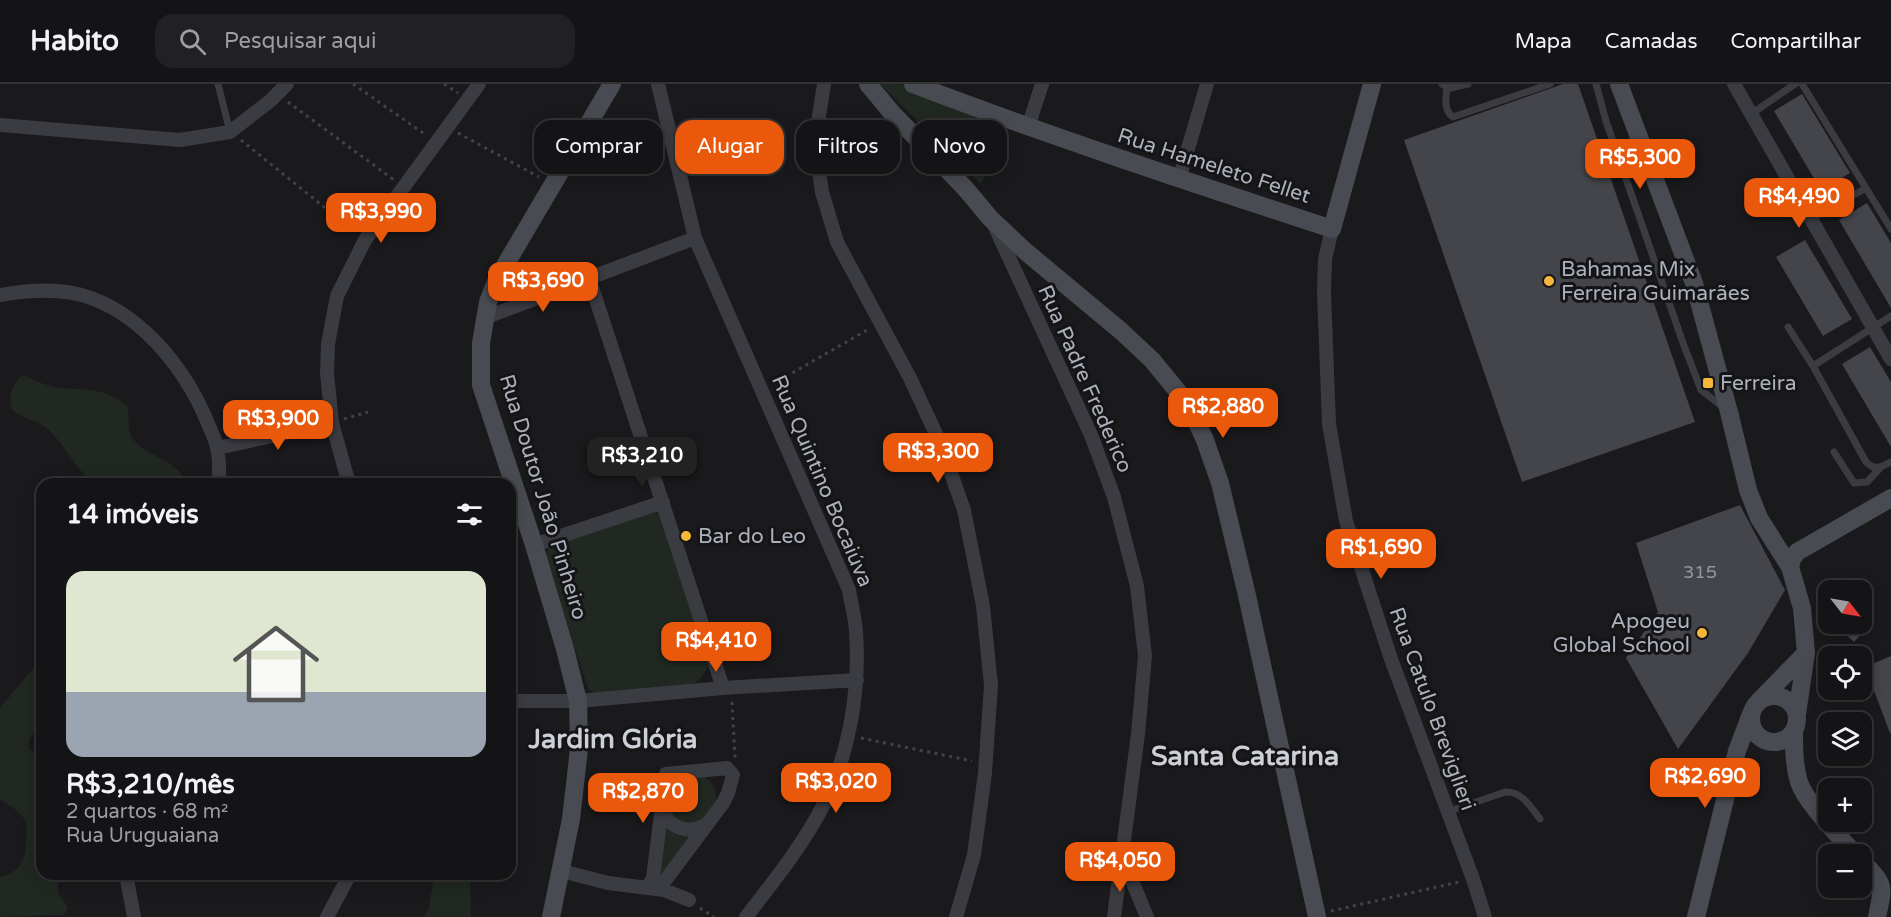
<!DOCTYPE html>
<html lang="pt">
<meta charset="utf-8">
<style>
:root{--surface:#141416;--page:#212123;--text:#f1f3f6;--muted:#9d9ea1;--line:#333335;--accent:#ea580c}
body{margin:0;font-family:"Varela Round",sans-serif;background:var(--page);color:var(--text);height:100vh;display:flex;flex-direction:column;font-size:22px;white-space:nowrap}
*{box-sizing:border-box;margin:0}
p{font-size:20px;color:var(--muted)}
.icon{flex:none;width:33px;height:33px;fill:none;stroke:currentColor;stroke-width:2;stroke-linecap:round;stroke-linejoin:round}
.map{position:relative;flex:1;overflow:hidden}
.drawer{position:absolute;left:36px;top:394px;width:480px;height:402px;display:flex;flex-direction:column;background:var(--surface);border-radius:18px;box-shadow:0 3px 15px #0003,0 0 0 2px var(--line)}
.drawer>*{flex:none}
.hud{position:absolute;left:534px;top:36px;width:570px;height:54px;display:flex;gap:12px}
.needle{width:39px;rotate:121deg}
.controls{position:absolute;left:1818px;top:496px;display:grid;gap:12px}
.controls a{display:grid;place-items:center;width:54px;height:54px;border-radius:12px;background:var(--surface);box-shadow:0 3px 15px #0003,0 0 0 2px var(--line);font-size:30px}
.price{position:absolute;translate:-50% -51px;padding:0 14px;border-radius:12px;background:var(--accent);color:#fff;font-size:20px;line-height:39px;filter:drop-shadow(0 2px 3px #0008)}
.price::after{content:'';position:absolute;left:50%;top:36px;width:18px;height:14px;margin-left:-9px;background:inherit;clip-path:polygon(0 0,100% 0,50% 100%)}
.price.current{background:#222;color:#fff}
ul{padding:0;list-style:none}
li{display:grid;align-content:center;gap:12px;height:318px;padding:0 30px}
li+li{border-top:2px solid var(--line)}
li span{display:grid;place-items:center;height:186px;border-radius:18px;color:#555}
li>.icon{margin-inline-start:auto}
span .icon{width:108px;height:108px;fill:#fffc;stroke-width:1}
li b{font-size:26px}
h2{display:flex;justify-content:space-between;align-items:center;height:72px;padding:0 30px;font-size:26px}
.chip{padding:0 21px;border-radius:18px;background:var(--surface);box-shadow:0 3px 15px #0003,0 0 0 2px var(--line);font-size:21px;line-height:54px}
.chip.current{background:var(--accent);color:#fff}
header{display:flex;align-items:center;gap:36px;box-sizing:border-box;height:84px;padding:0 30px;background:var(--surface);border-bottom:2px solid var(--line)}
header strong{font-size:28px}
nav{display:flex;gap:33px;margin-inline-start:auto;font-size:21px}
.search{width:420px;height:54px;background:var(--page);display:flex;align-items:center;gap:15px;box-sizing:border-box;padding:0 21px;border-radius:18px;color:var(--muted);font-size:22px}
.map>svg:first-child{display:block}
</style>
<header>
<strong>Habito</strong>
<div class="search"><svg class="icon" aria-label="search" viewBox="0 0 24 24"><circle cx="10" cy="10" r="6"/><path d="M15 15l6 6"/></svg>Pesquisar aqui</div>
<nav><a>Mapa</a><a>Camadas</a><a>Compartilhar</a></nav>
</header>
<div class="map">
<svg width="1891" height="833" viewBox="0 0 1891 833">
<rect width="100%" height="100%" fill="#1a1a1d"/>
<path fill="#202821" d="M880,0H901L1008,44L981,100Z
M23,291C33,295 43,301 55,303C86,308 100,300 128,323C129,333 127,347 133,355C147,374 177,374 187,400H94C74,384 65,359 45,343C34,335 23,336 12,325C8,312 12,300 23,291Z
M653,426L660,430L709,572C708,586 704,592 693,600L602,610L592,608L588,604L544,473L549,464Z
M42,574V638L29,656V664L35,670L36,699L42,701V790L58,791V808L68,824L64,831L0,833V793C21,789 26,774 26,755C27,750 27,742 25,737C21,727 8,721 0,715V624Z
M702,691C716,700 719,712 715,728L695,743L671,736L663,713C674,688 676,692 702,691Z
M661,729L694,747L659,798Z
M434,791H470L471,833H424L429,824Z"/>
<path fill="#44454a" d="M1563,0H1578L1695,338L1522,398L1404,56Z
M1802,10L1850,89L1821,106L1774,27Z
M1867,119L1891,159V224L1839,136Z
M1805,156L1852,235L1823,252L1776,173Z
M1870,263L1891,298V363L1842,280Z
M1740,421L1785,506L1748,569L1678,665L1626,574L1658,528L1636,459Z
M1835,540H1871L1854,558Z
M1891,572V648L1890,649L1865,583Z"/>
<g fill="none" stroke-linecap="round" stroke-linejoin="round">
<path stroke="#414349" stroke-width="3" stroke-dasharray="3 4.5" stroke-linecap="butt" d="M353,0L426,51
M444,0L458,9
M288,18L394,96
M458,49L539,93
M241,56L355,148
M773,300L869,245
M344,335L368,328
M732,618L735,674
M861,654L972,677
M700,824L714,833
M1331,827L1459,798"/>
<path stroke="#3b3c42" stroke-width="7" d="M218,0L230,48
M1442,0L1450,4L1468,0
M1596,0L1606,37L1683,259L1701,306L1723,323
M1802,0L1891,145
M1447,3C1446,14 1443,26 1453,33L1550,0
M1751,30L1795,0
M1811,135L1866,104
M1788,243L1813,282L1866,378C1875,387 1881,383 1891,378
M1813,282L1891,232
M1834,368L1854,399L1867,398L1880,384
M1447,728L1505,708C1522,707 1530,722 1540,735"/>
<path stroke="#3b3c42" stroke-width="14" d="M658,0L695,154L849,506C851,519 855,533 856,547C860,605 850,668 824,720C803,761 774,797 746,833
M824,0L815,58L822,108L837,158L910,294L941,361L964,426L983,522L991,601L985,689L974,771L956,833
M1734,0L1891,275
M0,41L180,56L230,48L270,17L287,0
M1028,43L1042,0
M1179,95L1207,0
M994,141L1091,351L1114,413L1137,502L1145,572L1138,650L1114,833
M1332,145L1325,175L1324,208L1329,340L1346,437L1391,575L1473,795L1485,833
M589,194L723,604
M0,211C29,206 62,203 91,214C146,234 188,289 209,342C212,349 216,357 217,364C220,375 219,389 219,400
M484,234L695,154
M217,364L332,339
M349,400L332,339L327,289L328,260L337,212L365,156L479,0
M534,461L663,418
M510,617H578L723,604L857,596
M661,725C670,745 689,751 707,740
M1123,775L1147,833
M562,787L608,799L664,806L689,816
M126,790L134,833
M647,804L653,794L666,690L727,684L733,691L728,709L723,719L664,798L655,805
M327,833L350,790"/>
<path stroke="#494b52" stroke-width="18" d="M868,0L892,29L965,104L990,134L1025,167L1121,247L1152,276L1188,320L1205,356L1220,399L1246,507L1317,833
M913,0C1052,53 1192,99 1332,145L1372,0
M1619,0L1694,199L1729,328L1748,406L1759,434L1790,483L1802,524L1806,569L1797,630
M1790,483L1792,475L1797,468L1891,414
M1751 635a23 23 0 1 1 46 0a23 23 0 1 1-46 0Z
M1759,617L1806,569
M1794,647C1794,664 1794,682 1799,698C1806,719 1840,753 1856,771
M1862,777C1885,802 1884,800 1877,833
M551,833L571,735L579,665L578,617L565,565L534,461L481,301V259L488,218L497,195L612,0
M1696,833L1737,667L1751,630"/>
</g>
<g fill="#f6b639" stroke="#151518" stroke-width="2">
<circle cx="1549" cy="197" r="6"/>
<rect x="1702" y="293" width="12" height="12" rx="3"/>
<circle cx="686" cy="452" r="6"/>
<circle cx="1702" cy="549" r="6"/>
</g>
<g text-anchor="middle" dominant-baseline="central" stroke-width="6" stroke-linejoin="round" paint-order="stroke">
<g font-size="18" fill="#9296a0">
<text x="1700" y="488">315</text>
</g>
<g font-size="21" fill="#acb1bc" stroke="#151518">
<text transform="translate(1214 82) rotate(18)">Rua Hameleto Fellet</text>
<text transform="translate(1085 295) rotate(66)">Rua Padre Frederico</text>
<text transform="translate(822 397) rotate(67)">Rua Quintino Bocaiúva</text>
<text transform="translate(543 413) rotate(73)">Rua Doutor João Pinheiro</text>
<text transform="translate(1432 625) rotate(70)">Rua Catulo Breviglieri</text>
</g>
<g font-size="21" fill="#acb1bc" stroke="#151518" text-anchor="start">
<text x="1561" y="185">Bahamas Mix<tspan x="1561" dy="24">Ferreira Guimarães</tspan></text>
<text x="1720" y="299">Ferreira</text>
<text x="698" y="452">Bar do Leo</text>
<text x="1690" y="537" text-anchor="end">Apogeu<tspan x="1690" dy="24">Global School</tspan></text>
</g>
<g font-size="27" font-weight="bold" fill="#ced0d8" stroke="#151518">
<text x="613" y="655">Jardim Glória</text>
<text x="1245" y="672">Santa Catarina</text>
</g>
</g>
</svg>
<div class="controls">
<a><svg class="needle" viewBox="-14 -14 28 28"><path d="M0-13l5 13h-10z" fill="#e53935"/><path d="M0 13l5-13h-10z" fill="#9d9ea1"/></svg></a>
<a><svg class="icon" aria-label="locate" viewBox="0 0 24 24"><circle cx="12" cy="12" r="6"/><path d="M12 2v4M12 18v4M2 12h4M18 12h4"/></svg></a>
<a><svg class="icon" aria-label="layers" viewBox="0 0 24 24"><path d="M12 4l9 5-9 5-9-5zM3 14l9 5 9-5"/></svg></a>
<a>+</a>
<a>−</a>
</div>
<b class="price" style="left:1640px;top:106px">R$5,300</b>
<b class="price" style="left:1799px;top:145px">R$4,490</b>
<b class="price" style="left:381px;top:160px">R$3,990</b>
<b class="price" style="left:543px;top:229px">R$3,690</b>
<b class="price" style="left:1223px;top:355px">R$2,880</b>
<b class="price" style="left:278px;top:367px">R$3,900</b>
<b class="price" style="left:938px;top:400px">R$3,300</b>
<b class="price current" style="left:642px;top:404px">R$3,210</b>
<b class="price" style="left:1381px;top:496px">R$1,690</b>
<b class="price" style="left:716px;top:589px">R$4,410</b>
<b class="price" style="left:1705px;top:725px">R$2,690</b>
<b class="price" style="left:836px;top:730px">R$3,020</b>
<b class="price" style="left:643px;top:740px">R$2,870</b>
<b class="price" style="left:1120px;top:809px">R$4,050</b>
<div class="hud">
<a class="chip">Comprar</a>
<a class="chip current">Alugar</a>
<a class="chip">Filtros</a>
<a class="chip">Novo</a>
</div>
<section class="drawer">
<h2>14 imóveis<svg class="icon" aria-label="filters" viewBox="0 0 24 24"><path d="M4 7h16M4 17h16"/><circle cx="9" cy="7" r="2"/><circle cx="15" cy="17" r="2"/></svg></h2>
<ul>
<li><span style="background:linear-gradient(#dfe7d0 65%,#9aa5b1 0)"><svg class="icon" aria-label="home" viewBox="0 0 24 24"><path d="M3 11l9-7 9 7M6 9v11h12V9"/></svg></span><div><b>R$3,210/mês</b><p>2 quartos · 68 m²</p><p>Rua Uruguaiana</p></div></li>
</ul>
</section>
</div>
